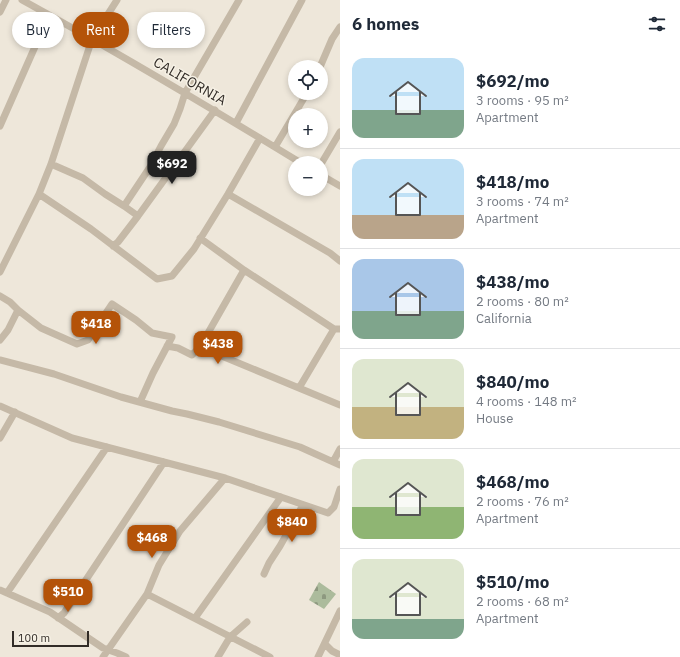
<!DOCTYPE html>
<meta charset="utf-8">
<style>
:root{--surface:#fff;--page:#f2f2f3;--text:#1f2937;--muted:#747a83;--line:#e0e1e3;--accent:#b45309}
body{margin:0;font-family:"IBM Plex Sans",sans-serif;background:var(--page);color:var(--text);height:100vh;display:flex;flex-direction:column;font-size:15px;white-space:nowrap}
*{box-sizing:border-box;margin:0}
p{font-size:13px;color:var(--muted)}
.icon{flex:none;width:22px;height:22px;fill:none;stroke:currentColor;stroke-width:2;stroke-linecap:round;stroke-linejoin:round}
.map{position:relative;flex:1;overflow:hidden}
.panel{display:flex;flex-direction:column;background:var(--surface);width:340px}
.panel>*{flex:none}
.top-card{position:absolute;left:12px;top:12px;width:268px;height:36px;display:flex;gap:8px}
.controls{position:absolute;left:288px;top:60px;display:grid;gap:8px}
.controls a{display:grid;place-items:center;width:40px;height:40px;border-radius:50%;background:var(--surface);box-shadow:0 2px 6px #0003;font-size:20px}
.scale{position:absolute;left:12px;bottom:10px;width:77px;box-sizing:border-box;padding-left:4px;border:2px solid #322c27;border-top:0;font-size:11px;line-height:14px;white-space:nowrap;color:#322c27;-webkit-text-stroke:3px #f6f1e5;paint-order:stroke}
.price{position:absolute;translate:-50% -34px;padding:0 9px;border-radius:8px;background:var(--accent);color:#fff;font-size:13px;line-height:26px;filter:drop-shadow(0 1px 2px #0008)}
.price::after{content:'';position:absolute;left:50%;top:24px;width:12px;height:9px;margin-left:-6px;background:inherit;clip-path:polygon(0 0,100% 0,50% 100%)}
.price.current{background:#222;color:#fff}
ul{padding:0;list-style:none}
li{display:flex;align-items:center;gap:12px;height:100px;padding:0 12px}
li+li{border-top:1px solid var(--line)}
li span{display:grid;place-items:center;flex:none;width:112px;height:80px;border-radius:12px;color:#555}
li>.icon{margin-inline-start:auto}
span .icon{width:48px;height:48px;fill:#fffc;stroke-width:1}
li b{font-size:17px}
h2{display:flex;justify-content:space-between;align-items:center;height:48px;padding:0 12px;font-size:17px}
.pill{padding:0 14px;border-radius:18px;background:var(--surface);box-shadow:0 2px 6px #0003;font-size:14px;line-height:36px}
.pill.current{background:var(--accent);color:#fff}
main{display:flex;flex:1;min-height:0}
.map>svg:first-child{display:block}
</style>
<main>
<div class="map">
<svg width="340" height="657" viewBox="0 0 340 657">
<defs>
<pattern id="cemetery-stones" width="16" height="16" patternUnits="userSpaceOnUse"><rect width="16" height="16" fill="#acbb9c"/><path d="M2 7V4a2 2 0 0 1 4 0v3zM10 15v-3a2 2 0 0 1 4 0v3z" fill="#8d987f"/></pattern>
</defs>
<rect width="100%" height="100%" fill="#eee7da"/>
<path fill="url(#cemetery-stones)" d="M319,582L336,594L324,609L309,600Z"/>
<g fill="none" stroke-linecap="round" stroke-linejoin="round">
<path stroke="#c5b9a7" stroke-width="7" d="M22,0C117,52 209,107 301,163
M0,12L6,0
M320,67L332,39L340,27
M236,123L302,0
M0,126L49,15
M275,147L307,93
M51,164L83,178L105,194L124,206L138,216
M321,164L340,132
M321,175L340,186
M39,194L91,229L157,279L172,276L194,249L228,194L260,138
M228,194L330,253L340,261
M124,206L150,167L161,146L174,124L180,109L185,93L239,0
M200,238L244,270L334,329H340
M113,246L118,242L138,216L215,110
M244,270L200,347L340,405
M0,272L39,194L51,164L92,39L117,0
M0,296L10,302L18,310L8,330L0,340
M18,310L41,328L77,344L88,340L112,304L136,320L152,333L172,337L153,373L140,402
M167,346L178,348L192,355L200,347
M0,360L54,374L121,397L172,411L187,414L219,422L300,447L340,465
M299,388L334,329
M0,406L72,438L225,478L328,513L334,507L340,489
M0,438L15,412
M333,462L340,449
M264,574L269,563L280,546L303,505
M0,590L50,612L103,648L117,653L126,657
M7,593L107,447
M147,594L270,657
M58,618L64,613L164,462
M195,618L281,497
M325,644L332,651L340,655
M103,657L147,594L159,565L180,531L225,478
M218,657L230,637L247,622
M318,657L340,611"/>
</g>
<g text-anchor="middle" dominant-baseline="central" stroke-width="3" stroke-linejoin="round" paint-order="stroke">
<g font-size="14" fill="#322c27" stroke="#f6f1e5">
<text transform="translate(190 81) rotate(30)">CALIFORNIA</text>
</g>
</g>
</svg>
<div class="controls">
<a><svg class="icon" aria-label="locate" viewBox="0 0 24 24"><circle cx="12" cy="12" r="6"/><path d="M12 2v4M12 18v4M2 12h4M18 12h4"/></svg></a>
<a>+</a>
<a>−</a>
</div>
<div class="scale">100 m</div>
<b class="price current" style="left:172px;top:185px">$692</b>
<b class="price" style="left:96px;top:345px">$418</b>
<b class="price" style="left:218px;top:365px">$438</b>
<b class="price" style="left:292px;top:543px">$840</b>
<b class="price" style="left:152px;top:559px">$468</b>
<b class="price" style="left:68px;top:613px">$510</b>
<div class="top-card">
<a class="pill">Buy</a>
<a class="pill current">Rent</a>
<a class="pill">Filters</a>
</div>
</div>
<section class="panel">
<h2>6 homes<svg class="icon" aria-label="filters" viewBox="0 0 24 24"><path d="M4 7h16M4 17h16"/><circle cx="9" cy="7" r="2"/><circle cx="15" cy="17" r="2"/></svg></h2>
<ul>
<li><span style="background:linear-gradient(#bfe0f5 65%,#7fa58c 0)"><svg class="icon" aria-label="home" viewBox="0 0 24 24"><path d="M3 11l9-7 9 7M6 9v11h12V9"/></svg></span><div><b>$692/mo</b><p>3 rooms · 95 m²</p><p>Apartment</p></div></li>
<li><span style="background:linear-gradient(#bfe0f5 70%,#b9a48a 0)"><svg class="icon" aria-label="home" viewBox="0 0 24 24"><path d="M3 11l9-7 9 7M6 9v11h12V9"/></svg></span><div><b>$418/mo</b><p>3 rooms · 74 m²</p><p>Apartment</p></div></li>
<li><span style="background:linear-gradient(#a9c7e8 65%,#7fa58c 0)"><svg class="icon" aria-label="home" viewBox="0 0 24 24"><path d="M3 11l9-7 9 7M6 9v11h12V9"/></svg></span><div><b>$438/mo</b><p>2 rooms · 80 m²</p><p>California</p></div></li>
<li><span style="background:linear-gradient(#dfe7d0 60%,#c2b280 0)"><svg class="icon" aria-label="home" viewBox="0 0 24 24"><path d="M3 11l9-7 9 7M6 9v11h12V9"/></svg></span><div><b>$840/mo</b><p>4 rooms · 148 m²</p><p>House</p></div></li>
<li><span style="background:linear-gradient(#dfe7d0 60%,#8fb573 0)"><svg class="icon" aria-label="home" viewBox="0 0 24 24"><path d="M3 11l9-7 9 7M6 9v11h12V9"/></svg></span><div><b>$468/mo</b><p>2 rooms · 76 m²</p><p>Apartment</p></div></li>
<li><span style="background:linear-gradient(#dfe7d0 75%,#7fa58c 0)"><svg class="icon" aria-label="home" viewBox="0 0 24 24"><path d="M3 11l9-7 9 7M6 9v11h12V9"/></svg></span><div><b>$510/mo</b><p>2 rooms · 68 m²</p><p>Apartment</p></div></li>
</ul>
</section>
</main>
